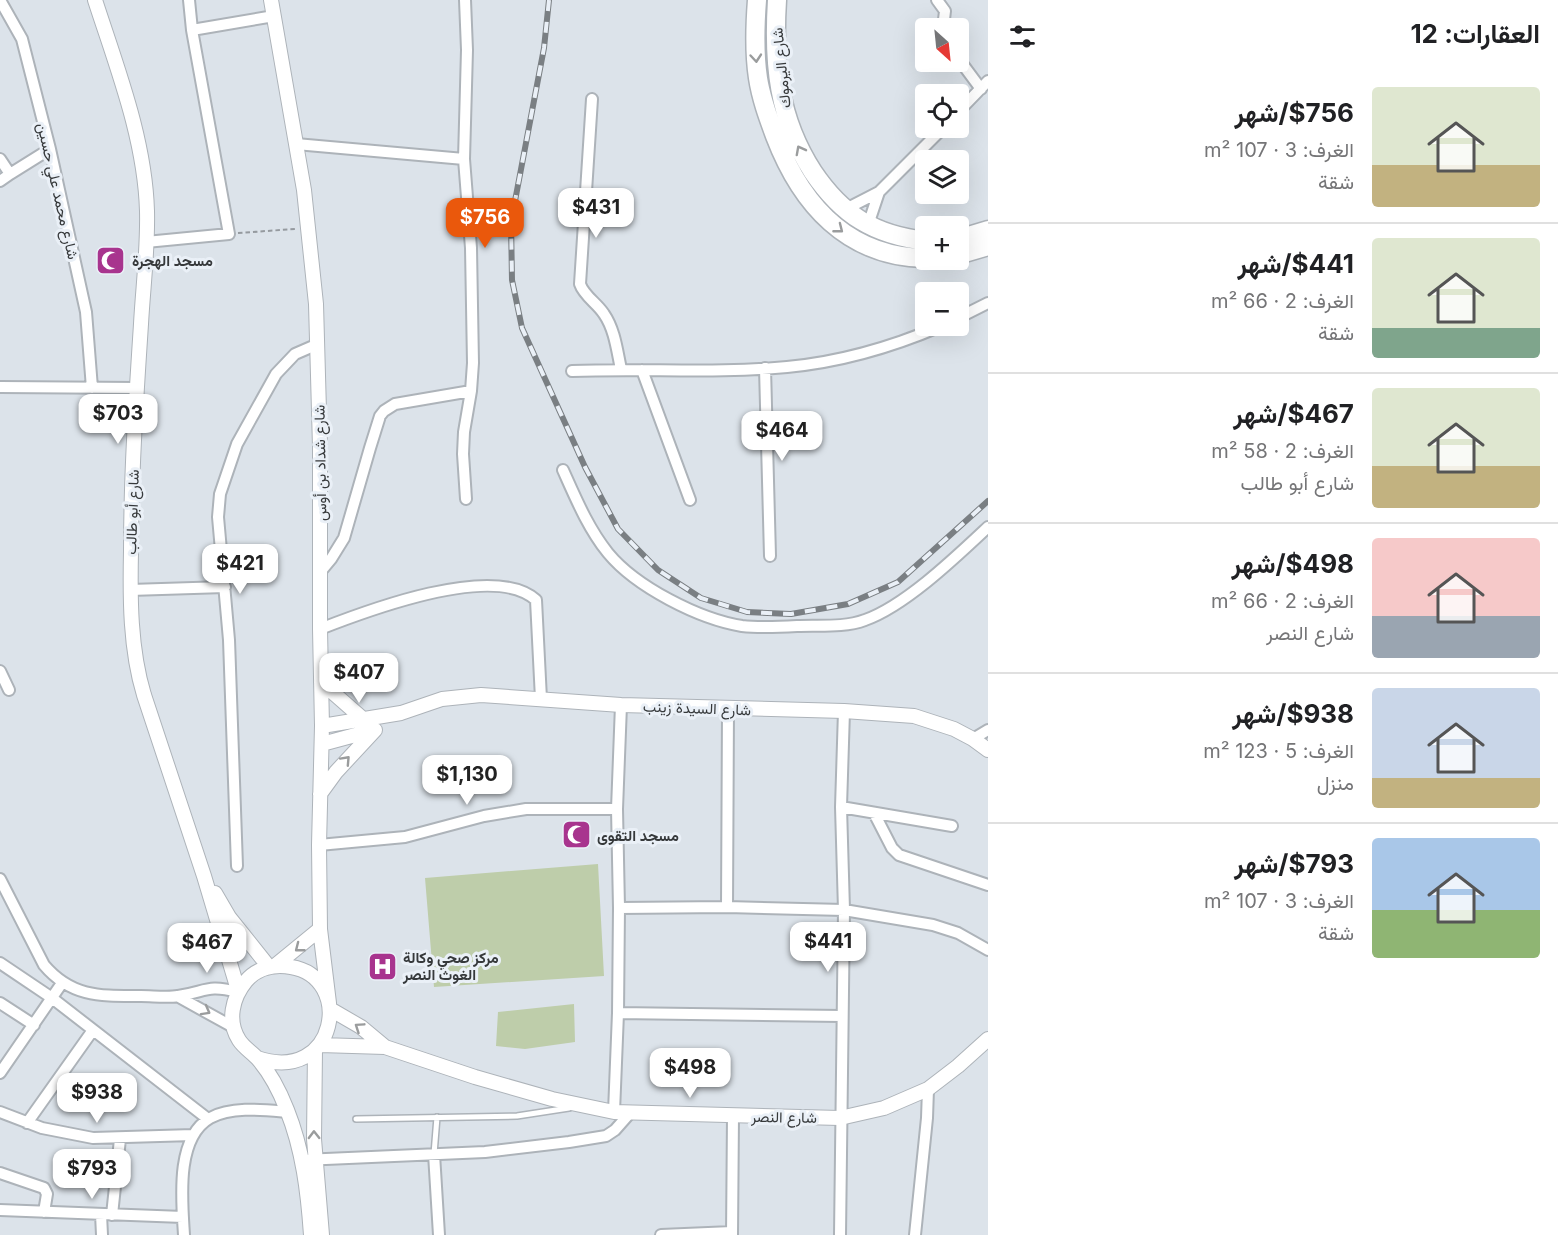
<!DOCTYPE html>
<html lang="ar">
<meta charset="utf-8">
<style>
:root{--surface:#fff;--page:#f2f2f2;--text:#202124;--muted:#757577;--line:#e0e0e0;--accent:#ea580c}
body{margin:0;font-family:Inter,Vazirmatn,sans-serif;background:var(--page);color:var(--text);direction:rtl;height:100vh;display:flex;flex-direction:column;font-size:22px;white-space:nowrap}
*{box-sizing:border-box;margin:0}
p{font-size:20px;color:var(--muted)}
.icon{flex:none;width:33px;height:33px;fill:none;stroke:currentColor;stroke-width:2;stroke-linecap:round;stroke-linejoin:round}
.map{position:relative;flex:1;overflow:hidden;direction:ltr}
.drawer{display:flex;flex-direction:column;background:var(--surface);width:570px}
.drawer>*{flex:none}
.needle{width:39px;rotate:153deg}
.buttons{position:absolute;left:915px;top:18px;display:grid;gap:12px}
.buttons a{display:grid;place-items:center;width:54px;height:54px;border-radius:6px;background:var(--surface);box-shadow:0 6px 24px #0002;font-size:30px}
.price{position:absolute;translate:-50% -51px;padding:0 14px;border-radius:12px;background:#fff;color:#222;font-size:20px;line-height:39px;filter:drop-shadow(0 2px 3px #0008)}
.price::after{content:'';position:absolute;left:50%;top:36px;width:18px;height:14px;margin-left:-9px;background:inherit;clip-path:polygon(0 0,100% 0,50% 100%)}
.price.selected{background:var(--accent);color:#fff}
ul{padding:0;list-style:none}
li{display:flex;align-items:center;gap:18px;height:150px;padding:0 18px}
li+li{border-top:2px solid var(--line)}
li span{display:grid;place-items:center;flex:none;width:168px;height:120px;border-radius:6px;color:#555}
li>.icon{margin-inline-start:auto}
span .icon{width:72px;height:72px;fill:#fffc;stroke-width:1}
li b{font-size:26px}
h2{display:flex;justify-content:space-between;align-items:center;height:72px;padding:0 18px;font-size:26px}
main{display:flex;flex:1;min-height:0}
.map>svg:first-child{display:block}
</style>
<main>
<section class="drawer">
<h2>العقارات: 12<svg class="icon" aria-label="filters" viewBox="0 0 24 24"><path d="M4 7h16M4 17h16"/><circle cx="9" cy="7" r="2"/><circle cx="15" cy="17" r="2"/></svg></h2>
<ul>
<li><span style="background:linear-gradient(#dfe7d0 65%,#c2b280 0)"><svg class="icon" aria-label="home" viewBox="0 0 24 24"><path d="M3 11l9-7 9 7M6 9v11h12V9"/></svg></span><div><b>$756/شهر</b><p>الغرف: 3 · 107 m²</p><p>شقة</p></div></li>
<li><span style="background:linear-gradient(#dfe7d0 75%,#7fa58c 0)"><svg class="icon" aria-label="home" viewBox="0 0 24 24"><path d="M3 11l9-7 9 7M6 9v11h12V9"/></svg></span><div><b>$441/شهر</b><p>الغرف: 2 · 66 m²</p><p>شقة</p></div></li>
<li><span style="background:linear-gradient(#dfe7d0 65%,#c2b280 0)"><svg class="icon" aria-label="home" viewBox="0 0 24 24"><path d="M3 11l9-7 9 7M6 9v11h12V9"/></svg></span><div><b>$467/شهر</b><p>الغرف: 2 · 58 m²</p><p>شارع أبو طالب</p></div></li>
<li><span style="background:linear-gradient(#f6c9c9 65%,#9aa5b1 0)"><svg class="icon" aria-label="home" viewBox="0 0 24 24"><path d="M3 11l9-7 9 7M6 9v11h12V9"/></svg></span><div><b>$498/شهر</b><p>الغرف: 2 · 66 m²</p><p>شارع النصر</p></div></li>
<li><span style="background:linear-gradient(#c9d6e8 75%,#c2b280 0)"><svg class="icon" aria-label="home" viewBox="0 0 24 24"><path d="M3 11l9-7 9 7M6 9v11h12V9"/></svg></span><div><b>$938/شهر</b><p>الغرف: 5 · 123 m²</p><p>منزل</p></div></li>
<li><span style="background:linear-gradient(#a9c7e8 60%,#8fb573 0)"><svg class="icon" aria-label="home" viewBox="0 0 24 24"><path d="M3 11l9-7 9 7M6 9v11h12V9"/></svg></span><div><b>$793/شهر</b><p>الغرف: 3 · 107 m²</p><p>شقة</p></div></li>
</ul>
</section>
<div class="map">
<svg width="988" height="1235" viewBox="0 0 988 1235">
<rect width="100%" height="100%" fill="#dce3ea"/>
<path fill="#becdaa" d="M598,864L604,976L434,987L425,878Z
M574,1004L575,1042L525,1049L496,1046L498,1012Z"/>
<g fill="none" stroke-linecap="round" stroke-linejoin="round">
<defs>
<path id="lane" d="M356,1119L517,1116L569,1108
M434,1154L437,1117"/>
<path id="street" d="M0,0L22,39L50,149L86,312L92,388
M465,0L467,50L464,159L471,248L473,363L471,391L464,432L463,454L466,499
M937,0L945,11L943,28
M192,30L274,16
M958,58L981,89
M592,99L580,284C584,296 597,303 604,314C615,330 617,351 621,369
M958,112L988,81
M296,144L464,159
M0,159L10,174L50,149
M0,181L10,174
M844,210L879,192L943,128
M868,225L879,192
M146,242L229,234L192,30L189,0
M958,318L988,303
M765,368L770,556
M642,370L690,500
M572,371C644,368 716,374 787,367C841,362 892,347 941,326
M0,387L137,388
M563,470C576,499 588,528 608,553C636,587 699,619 742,626C760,628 779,627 797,626C819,625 844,628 865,620C905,606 956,557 988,527
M321,571L331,559L344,538L370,448L380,416L384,411L395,404L471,391
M130,590L225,587
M320,629C366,611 494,562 536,600L541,699
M0,671L9,690
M973,739L988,730
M841,807L952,826
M874,813L892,848L899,855L988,885
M319,845L405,837L484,816L526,809H617
M237,866L229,640L218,517L220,494L237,444L276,374L295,354L318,344
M0,879L44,965C72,998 102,996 141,996C153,996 167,998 178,996C206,992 207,984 237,992
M727,907L728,709
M619,908L727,907L844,910L933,925L958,933L988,950
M0,963L52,998L208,1119
M177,996L233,1027
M0,1003L34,1025
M618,1013L842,1016
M0,1073L62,983
M0,1112L42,1128L93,1138L193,1135
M614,1112L618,1013L619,908L617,809L621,705
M27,1123L93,1030
M434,1154L439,1235
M303,1160L485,1152L569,1142L606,1136L615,1130L630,1113
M0,1173L44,1188L47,1194L44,1212
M0,1210L183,1217
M101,1214L102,1235
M112,1215L120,1139
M184,1235C182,1201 175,1138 210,1118C232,1106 264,1110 288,1112
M661,1235L732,1232
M732,1235L733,1116
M840,1235L844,910L841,807L844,711
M915,1235L927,1118L928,1089"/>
<path id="secondary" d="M95,0C117,68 145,139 147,211C148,249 143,287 141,324C136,400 131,475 131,551C130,598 130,649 144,695L204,876L238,990
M271,0L304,190L316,304L320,447V629L322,726L319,845L320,929L329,1003
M321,682L363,719
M322,726L401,713L442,699L481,695L621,705L844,711L914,716L954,729L973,739L988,750
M322,744L374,730
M320,794L336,772L375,730
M215,893L229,917L269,967
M276,965L320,929
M330,1009L361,1027L385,1047
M320,1045L385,1047L475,1077L552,1099L614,1112L840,1118L884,1108L928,1089L958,1066L988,1039
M315,1050L314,1139L322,1235
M257,1058C338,1085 354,977 291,967C274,964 257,968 246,981C232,998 227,1021 239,1040C244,1048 252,1052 258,1059C271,1074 280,1092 287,1110C303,1150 308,1192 311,1235"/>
<path id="highway" d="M757,0C755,26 754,52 758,78C761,98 768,117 775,136C801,204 847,257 926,258
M777,0C773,63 778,118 813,172C842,215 874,235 926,241
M958,239L988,230
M958,255L988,246"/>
</defs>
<use href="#lane" stroke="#adb3b9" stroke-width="8"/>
<use href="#street" stroke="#adb3b9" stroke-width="14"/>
<use href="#secondary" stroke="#adb3b9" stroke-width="16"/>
<use href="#highway" stroke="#adb3b9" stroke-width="21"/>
<path stroke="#959a9f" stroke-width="2" stroke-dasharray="4.5 3" stroke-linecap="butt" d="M238,233L295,229"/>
<use href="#lane" stroke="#fff" stroke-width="5"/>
<use href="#street" stroke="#fff" stroke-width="10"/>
<use href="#secondary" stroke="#fff" stroke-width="14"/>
<use href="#highway" stroke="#fff" stroke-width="18"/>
<defs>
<path id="rail" d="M549,0L544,48L511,222L512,280L522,328L585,467L618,529L658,570L701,598L747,612L791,614L848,604L898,582L988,501"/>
</defs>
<use href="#rail" stroke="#7a7f83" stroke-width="6"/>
<use href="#rail" stroke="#eaf0f7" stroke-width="4" stroke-dasharray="11" stroke-linecap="butt"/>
</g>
<defs><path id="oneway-chevron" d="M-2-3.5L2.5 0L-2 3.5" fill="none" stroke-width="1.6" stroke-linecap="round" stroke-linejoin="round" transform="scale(1.5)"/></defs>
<g stroke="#9a9c9d">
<use href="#oneway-chevron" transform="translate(756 58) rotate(85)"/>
<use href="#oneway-chevron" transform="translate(800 150) rotate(-118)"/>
<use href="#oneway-chevron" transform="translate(839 229) rotate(38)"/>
<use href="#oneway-chevron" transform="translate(346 760) rotate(-47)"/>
<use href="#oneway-chevron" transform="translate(299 948) rotate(142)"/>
<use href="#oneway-chevron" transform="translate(206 1011) rotate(29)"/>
<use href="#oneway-chevron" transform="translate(359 1027) rotate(-146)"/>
<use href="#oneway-chevron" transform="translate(314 1135) rotate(-91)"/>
</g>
<defs>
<symbol id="mosque-square" viewBox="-11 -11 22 22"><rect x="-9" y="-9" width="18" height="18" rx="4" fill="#a8348e" stroke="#eaf0f7"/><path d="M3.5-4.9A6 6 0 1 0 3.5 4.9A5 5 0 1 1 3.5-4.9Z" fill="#fff"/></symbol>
<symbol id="hospital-square" viewBox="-11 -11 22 22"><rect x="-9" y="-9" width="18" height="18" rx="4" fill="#a8348e" stroke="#eaf0f7"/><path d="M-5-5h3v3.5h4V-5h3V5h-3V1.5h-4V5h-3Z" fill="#fff"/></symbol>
</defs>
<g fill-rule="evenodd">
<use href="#mosque-square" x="94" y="244" width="33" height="33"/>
<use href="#mosque-square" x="560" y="818" width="33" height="33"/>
<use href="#hospital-square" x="366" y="950" width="33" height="33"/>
</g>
<g text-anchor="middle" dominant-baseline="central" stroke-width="6" stroke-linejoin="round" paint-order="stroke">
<g font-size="15" fill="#36393b" stroke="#eaf0f7">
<text transform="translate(781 68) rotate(-96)">شارع اليرموك</text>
<text transform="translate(58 191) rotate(77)">شارع محمد علي حسين</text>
<text transform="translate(320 463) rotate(-91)">شارع شداد بن أوس</text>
<text transform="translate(132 512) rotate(-88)">شارع أبو طالب</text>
<text transform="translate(697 708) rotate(2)">شارع السيدة زينب</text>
<text transform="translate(784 1117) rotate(1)">شارع النصر</text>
</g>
<g font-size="15" font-weight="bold" fill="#36393b" stroke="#eaf0f7" text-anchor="start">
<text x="132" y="260">مسجد الهجرة</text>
<text x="597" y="835">مسجد التقوى</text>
<text x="403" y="957">مركز صحي وكالة<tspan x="403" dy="17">الغوث النصر</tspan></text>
</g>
</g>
</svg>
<div class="buttons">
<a><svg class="needle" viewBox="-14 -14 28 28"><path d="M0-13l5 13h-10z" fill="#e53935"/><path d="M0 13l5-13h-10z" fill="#757577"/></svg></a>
<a><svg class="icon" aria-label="locate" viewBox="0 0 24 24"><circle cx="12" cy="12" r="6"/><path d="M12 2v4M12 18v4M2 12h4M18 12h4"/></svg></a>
<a><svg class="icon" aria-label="layers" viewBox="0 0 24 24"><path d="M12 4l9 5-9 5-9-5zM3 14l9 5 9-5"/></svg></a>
<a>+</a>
<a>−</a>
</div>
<b class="price" style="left:596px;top:239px">$431</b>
<b class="price selected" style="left:485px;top:249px">$756</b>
<b class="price" style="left:118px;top:445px">$703</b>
<b class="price" style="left:782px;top:462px">$464</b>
<b class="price" style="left:240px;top:595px">$421</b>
<b class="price" style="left:359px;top:704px">$407</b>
<b class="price" style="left:467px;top:806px">$1,130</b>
<b class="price" style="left:828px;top:973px">$441</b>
<b class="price" style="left:207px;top:974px">$467</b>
<b class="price" style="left:690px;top:1099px">$498</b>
<b class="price" style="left:97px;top:1124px">$938</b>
<b class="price" style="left:92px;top:1200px">$793</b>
</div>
</main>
